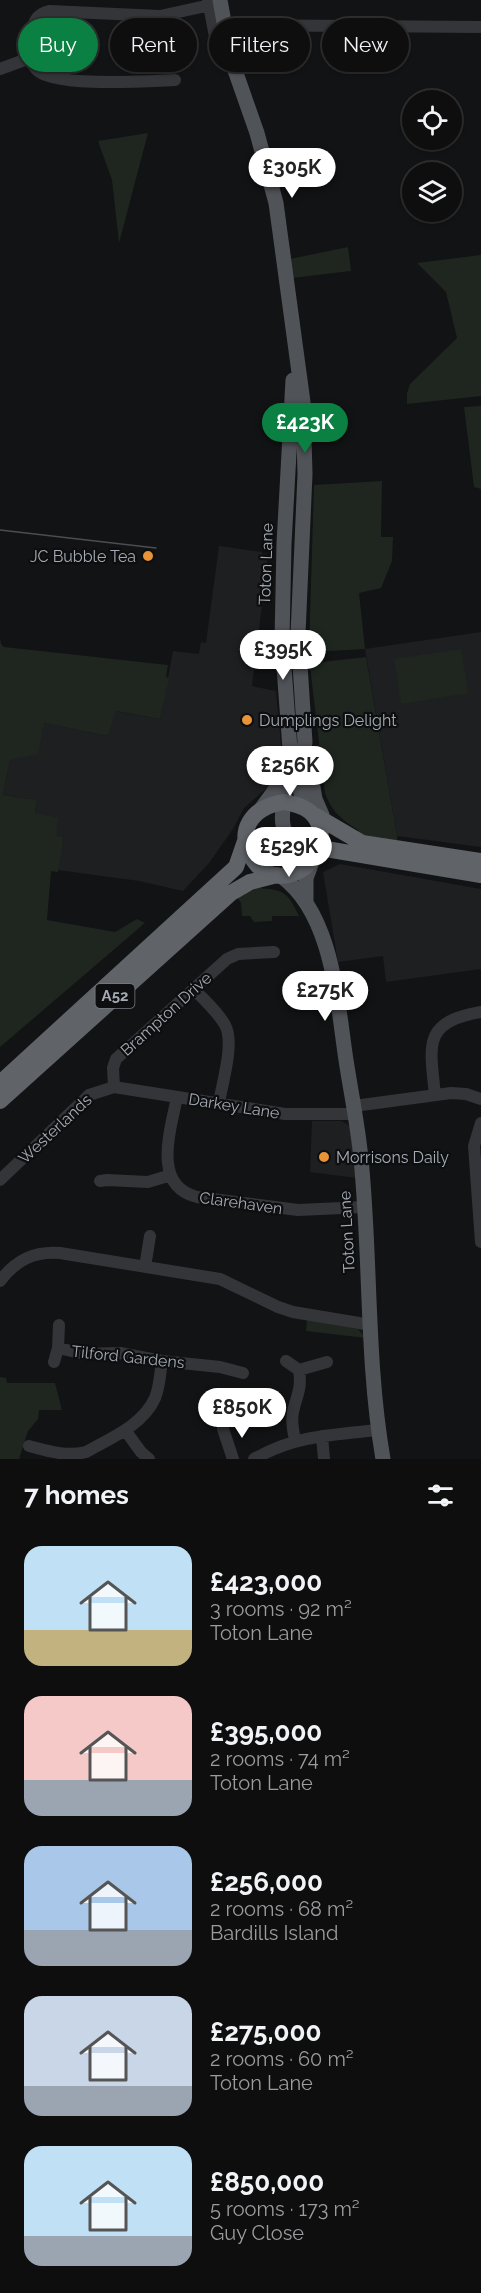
<!DOCTYPE html>
<meta charset="utf-8">
<style>
:root{--surface:#0e0e0f;--page:#171718;--text:#f1f3f6;--muted:#9b9c9e;--line:#2e2e2f;--accent:#0b8043}
body{margin:0;font-family:Raleway,sans-serif;background:var(--page);color:var(--text);height:100vh;display:flex;flex-direction:column;font-size:22px;white-space:nowrap}
*{box-sizing:border-box;margin:0}
p{font-size:20px;color:var(--muted)}
.icon{flex:none;width:33px;height:33px;fill:none;stroke:currentColor;stroke-width:2;stroke-linecap:round;stroke-linejoin:round}
.map{position:relative;height:1459px;overflow:hidden}
.drawer{display:flex;flex-direction:column;background:var(--surface);flex:1}
.drawer>*{flex:none}
.guide{position:absolute;left:18px;top:18px;width:446px;height:54px;display:flex;gap:12px}
.buttons{position:absolute;left:402px;top:90px;display:grid;gap:12px}
.buttons a{display:grid;place-items:center;width:60px;height:60px;border-radius:50%;background:var(--surface);box-shadow:0 2px 4px #0004,0 0 0 2px var(--line);font-size:30px}
.price{position:absolute;translate:-50% -51px;padding:0 14px;border-radius:21px;background:#fff;color:#222;font-size:20px;line-height:39px;filter:drop-shadow(0 2px 3px #0008)}
.price::after{content:'';position:absolute;left:50%;top:36px;width:18px;height:14px;margin-left:-9px;background:inherit;clip-path:polygon(0 0,100% 0,50% 100%)}
.price.on{background:var(--accent);color:#fff}
ul{padding:0;list-style:none}
li{display:flex;align-items:center;gap:18px;height:150px;padding:0 24px}
li span{display:grid;place-items:center;flex:none;width:168px;height:120px;border-radius:18px;color:#555}
li>.icon{margin-inline-start:auto}
span .icon{width:72px;height:72px;fill:#fffc;stroke-width:1}
li b{font-size:26px}
h2{display:flex;justify-content:space-between;align-items:center;height:72px;padding:0 24px;font-size:26px}
.chip{padding:0 21px;border-radius:27px;background:var(--surface);box-shadow:0 2px 4px #0004,0 0 0 2px var(--line);font-size:21px;line-height:54px}
.chip.on{background:var(--accent);color:#fff}
.map>svg:first-child{display:block}
</style>
<div class="map">
<svg width="481" height="1459" viewBox="0 0 481 1459">
<rect width="100%" height="100%" fill="#121314"/>
<path fill="#1e1f21" d="M219,546L262,552V554L268,555L252,686L276,691L282,756L277,774L270,785L244,808L233,829L209,863L183,891L139,881L58,870L64,837L56,835L35,814L37,800L3,795L10,760L44,723L108,736L115,711L160,719L173,651L199,654L201,642L206,643Z
M481,632V847L397,836L365,649Z
M340,864L481,889V969L386,982L383,956L338,962L323,872Z
M312,1121H341L347,1124L351,1128L357,1178L310,1172Z"/>
<path fill="#1f261f" d="M148,133L119,243L112,180L98,141Z
M348,247L351,271L292,278L290,259Z
M481,255V396L407,404V393L410,384L457,338L446,292L417,263Z
M481,406V489L474,487L464,407Z
M382,481L381,537H393L392,561L381,588L359,593L365,649L311,652L309,651L314,485Z
M0,637L1,644L4,647L168,665L166,677L169,678L160,719L116,711L108,736L44,723L38,754L10,760L3,795L37,800L35,813L58,818L56,835L64,837L58,872L51,871L47,920L115,932L137,919L145,923L0,1047Z
M461,649L468,693L401,704L394,659Z
M366,657L397,836L398,844L357,834L358,830C342,820 331,811 325,793L310,666L313,663Z
M259,888C285,890 288,893 299,916H272V921L254,922L250,916H242L241,903L236,895Z
M307,1320L358,1329L366,1338L306,1331Z
M0,1377L6,1378L7,1383H55L62,1410H39L38,1419L28,1431L19,1459H0Z"/>
<g fill="none" stroke-linecap="round" stroke-linejoin="round">
<path stroke="#343539" stroke-width="12" d="M208,0L216,42
M224,25L481,27
M0,69L30,58
M175,80C149,81 51,88 36,69C28,60 31,49 32,38C32,24 35,14 50,11L160,16L220,3
M194,989C204,1000 218,1012 225,1025C235,1043 222,1083 219,1103
M114,1087L113,1068L116,1059L227,959L238,954L274,952
M435,1095C430,1045 422,1022 481,1012
M177,1097C171,1129 151,1186 197,1197L298,1210L364,1207
M354,1106L451,1093L466,1094L481,1099
M481,1123L474,1146L481,1242
M0,1180L89,1095L114,1087L285,1114H355
M100,1181L107,1180L148,1182L171,1175
M145,1267L150,1236
M0,1281C16,1260 34,1251 60,1253L220,1279L278,1307L293,1312L371,1325
M58,1348L85,1354L120,1353L162,1361L220,1367L243,1373
M286,1361L299,1370C302,1389 297,1394 293,1412C291,1421 293,1431 295,1440
M54,1362L58,1348L59,1325
M299,1370L327,1362
M223,1429L233,1459
M125,1430L141,1452L149,1459
M322,1436L324,1459
M29,1446C48,1451 66,1457 86,1452C111,1438 143,1425 155,1398C160,1386 160,1373 162,1361
M254,1459C296,1435 332,1435 379,1430"/>
<path stroke="#505358" stroke-width="15" d="M220,0L230,56L257,133L276,203L303,402L305,474L298,634L305,742L299,784L302,798L312,811
M308,757L315,799L322,815
M285,791C280,832 278,837 320,848
M261,809C276,789 288,774 290,749L282,640L284,544L293,380
M281,876C333,914 337,1001 346,1060C351,1093 358,1126 361,1159C371,1259 366,1360 383,1459
M306,901V878L312,862"/>
<path stroke="#606469" stroke-width="16" d="M284,802C300,805 313,809 319,825C331,865 277,895 254,861C234,831 252,807 284,802Z
M316,816L362,843L481,861
M320,848L481,875
M0,1083L236,867L245,841
M0,1101L231,893L250,882L277,875"/>
<path stroke="#4b4d52" stroke-width="1.5" d="M0,530L156,548"/>
</g>
<g fill="#e89337" stroke="#0d0e0f" stroke-width="2">
<circle cx="148" cy="556" r="6"/>
<circle cx="247" cy="720" r="6"/>
<circle cx="324" cy="1157" r="6"/>
</g>
<g text-anchor="middle" dominant-baseline="central" stroke-width="4.5" stroke-linejoin="round" paint-order="stroke">
<rect fill="#0d0e0f" stroke="#777c82" stroke-width="1.5" x="95.5" y="984" width="39" height="24" rx="4.5"/>
<g font-size="15" font-weight="bold" fill="#a5abb4">
<text x="115" y="996">A52</text>
</g>
<g font-size="16" fill="#a5abb4" stroke="#0d0e0f" text-anchor="start">
<text x="136" y="556" text-anchor="end">JC Bubble Tea</text>
<text x="259" y="720">Dumplings Delight</text>
<text x="336" y="1157">Morrisons Daily</text>
</g>
<g font-size="16" fill="#a5abb4" stroke="#0d0e0f">
<text transform="translate(266 564) rotate(-88)">Toton Lane</text>
<text transform="translate(166 1014) rotate(-42)">Brampton Drive</text>
<text transform="translate(234 1106) rotate(9)">Darkey Lane</text>
<text transform="translate(55 1129) rotate(-43)">Westerlands</text>
<text transform="translate(241 1203) rotate(8)">Clarehaven</text>
<text transform="translate(347 1232) rotate(-93)">Toton Lane</text>
<text transform="translate(128 1357) rotate(6)">Tilford Gardens</text>
</g>
</g>
</svg>
<div class="buttons">
<a><svg class="icon" aria-label="locate" viewBox="0 0 24 24"><circle cx="12" cy="12" r="6"/><path d="M12 2v4M12 18v4M2 12h4M18 12h4"/></svg></a>
<a><svg class="icon" aria-label="layers" viewBox="0 0 24 24"><path d="M12 4l9 5-9 5-9-5zM3 14l9 5 9-5"/></svg></a>
</div>
<b class="price" style="left:292px;top:199px">£305K</b>
<b class="price on" style="left:305px;top:454px">£423K</b>
<b class="price" style="left:283px;top:681px">£395K</b>
<b class="price" style="left:290px;top:797px">£256K</b>
<b class="price" style="left:289px;top:878px">£529K</b>
<b class="price" style="left:325px;top:1022px">£275K</b>
<b class="price" style="left:242px;top:1439px">£850K</b>
<div class="guide">
<a class="chip on">Buy</a>
<a class="chip">Rent</a>
<a class="chip">Filters</a>
<a class="chip">New</a>
</div>
</div>
<section class="drawer">
<h2>7 homes<svg class="icon" aria-label="filters" viewBox="0 0 24 24"><path d="M4 7h16M4 17h16"/><circle cx="9" cy="7" r="2"/><circle cx="15" cy="17" r="2"/></svg></h2>
<ul>
<li><span style="background:linear-gradient(#bfe0f5 70%,#c2b280 0)"><svg class="icon" aria-label="home" viewBox="0 0 24 24"><path d="M3 11l9-7 9 7M6 9v11h12V9"/></svg></span><div><b>£423,000</b><p>3 rooms · 92 m²</p><p>Toton Lane</p></div></li>
<li><span style="background:linear-gradient(#f6c9c9 70%,#9aa5b1 0)"><svg class="icon" aria-label="home" viewBox="0 0 24 24"><path d="M3 11l9-7 9 7M6 9v11h12V9"/></svg></span><div><b>£395,000</b><p>2 rooms · 74 m²</p><p>Toton Lane</p></div></li>
<li><span style="background:linear-gradient(#a9c7e8 70%,#9aa5b1 0)"><svg class="icon" aria-label="home" viewBox="0 0 24 24"><path d="M3 11l9-7 9 7M6 9v11h12V9"/></svg></span><div><b>£256,000</b><p>2 rooms · 68 m²</p><p>Bardills Island</p></div></li>
<li><span style="background:linear-gradient(#c9d6e8 75%,#9aa5b1 0)"><svg class="icon" aria-label="home" viewBox="0 0 24 24"><path d="M3 11l9-7 9 7M6 9v11h12V9"/></svg></span><div><b>£275,000</b><p>2 rooms · 60 m²</p><p>Toton Lane</p></div></li>
<li><span style="background:linear-gradient(#bfe0f5 75%,#9aa5b1 0)"><svg class="icon" aria-label="home" viewBox="0 0 24 24"><path d="M3 11l9-7 9 7M6 9v11h12V9"/></svg></span><div><b>£850,000</b><p>5 rooms · 173 m²</p><p>Guy Close</p></div></li>
</ul>
</section>
